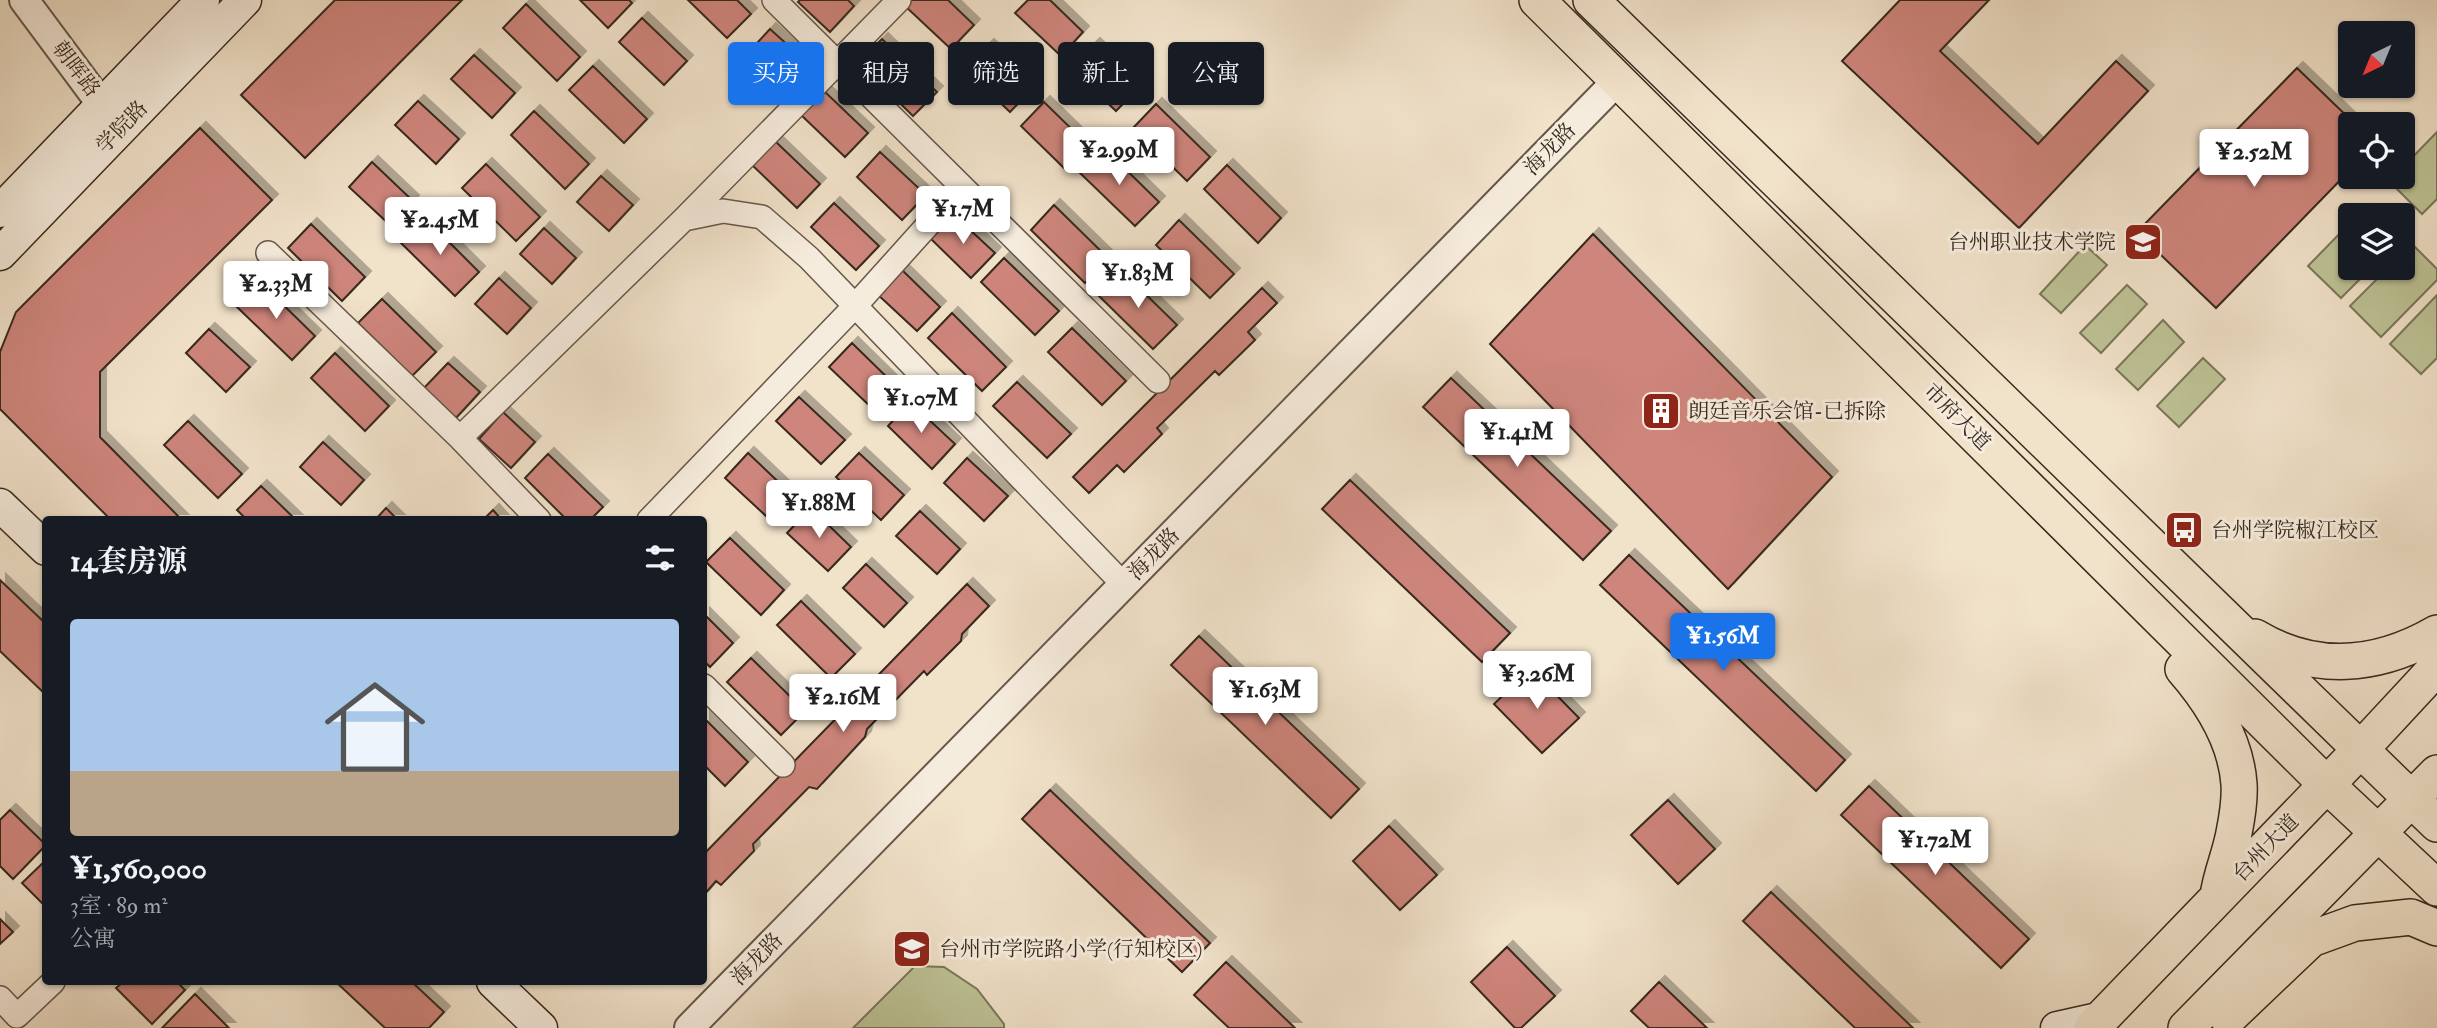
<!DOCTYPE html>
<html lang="zh">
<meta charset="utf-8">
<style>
:root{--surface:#171b24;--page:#20242c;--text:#f1f3f6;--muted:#9ea1a6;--accent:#1a73e8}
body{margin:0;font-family:"IM FELL Double Pica","Noto Serif SC",serif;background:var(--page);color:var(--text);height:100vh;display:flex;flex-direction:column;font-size:26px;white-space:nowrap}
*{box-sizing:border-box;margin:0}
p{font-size:23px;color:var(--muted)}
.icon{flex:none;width:38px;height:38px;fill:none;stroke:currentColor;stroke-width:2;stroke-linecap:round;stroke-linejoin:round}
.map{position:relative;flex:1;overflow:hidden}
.drawer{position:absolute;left:42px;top:516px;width:665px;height:469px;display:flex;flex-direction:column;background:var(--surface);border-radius:7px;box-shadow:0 2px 5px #0004}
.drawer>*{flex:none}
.guide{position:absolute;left:728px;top:42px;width:665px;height:63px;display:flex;gap:14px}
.needle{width:46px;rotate:223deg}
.buttons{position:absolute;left:2338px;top:21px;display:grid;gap:14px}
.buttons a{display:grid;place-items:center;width:77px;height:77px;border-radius:7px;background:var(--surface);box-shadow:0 2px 5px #0004;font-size:35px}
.price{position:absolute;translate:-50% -60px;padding:0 16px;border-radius:7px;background:#fff;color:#222;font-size:23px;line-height:46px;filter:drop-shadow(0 2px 4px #0008)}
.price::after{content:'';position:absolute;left:50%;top:42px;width:21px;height:16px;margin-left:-10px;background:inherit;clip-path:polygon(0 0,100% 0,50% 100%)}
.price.selected{background:var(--accent);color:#fff}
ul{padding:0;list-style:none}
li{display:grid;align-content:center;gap:14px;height:371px;padding:0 28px}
li span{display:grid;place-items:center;height:217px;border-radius:7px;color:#555}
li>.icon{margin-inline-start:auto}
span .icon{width:126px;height:126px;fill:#fffc;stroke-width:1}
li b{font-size:30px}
h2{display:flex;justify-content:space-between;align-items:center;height:84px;padding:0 28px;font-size:30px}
.tag{padding:0 24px;border-radius:7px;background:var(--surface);box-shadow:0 2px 5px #0004;font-size:24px;line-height:63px}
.tag.selected{background:var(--accent);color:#fff}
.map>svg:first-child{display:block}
</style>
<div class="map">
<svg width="2437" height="1028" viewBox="0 0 2437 1028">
<defs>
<filter id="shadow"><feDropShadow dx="6" dy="-6" stdDeviation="0" flood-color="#0004"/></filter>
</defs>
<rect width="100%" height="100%" fill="#f1e2ca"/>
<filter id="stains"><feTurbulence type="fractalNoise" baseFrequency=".00286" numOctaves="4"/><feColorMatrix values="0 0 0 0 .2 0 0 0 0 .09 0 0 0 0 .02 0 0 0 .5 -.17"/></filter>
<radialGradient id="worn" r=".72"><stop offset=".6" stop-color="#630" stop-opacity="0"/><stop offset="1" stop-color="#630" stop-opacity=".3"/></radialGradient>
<path fill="#bdc295" stroke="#7a765a" stroke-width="2" d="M2437,132V199L2422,214L2389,181L2393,177H2403V167Z
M2350,223V268H2371L2341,298L2308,266Z
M2412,244L2437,269V280L2381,337L2350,306L2388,268H2403V253Z
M2085,245L2107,265L2061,313L2040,294Z
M2127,285L2147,304L2101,353L2080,333Z
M2437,295V358L2421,374L2390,344Z
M2163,320L2184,342L2138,390L2116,369Z
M2203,358L2225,379L2179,427L2157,406Z
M915,966L944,967L977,989L1004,1024V1028H853Z"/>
<path fill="#ce857c" stroke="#37291f" stroke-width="2" filter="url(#shadow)" d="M335,0H462L305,158L241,95Z
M580,0H629L632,3L608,28Z
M688,0H737L751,14L727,38Z
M800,0H848L854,6L830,32L798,2Z
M911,0H948L974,25L951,49L905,6Z
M1028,0H1050L1083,32L1061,56L1015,13Z
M1900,0H1989L1940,51L2038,144L2116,61L2148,91L2019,228L1842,61Z
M526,4L580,57L557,81L503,28Z
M642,18L687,61L664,85L619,42Z
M770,29L802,58L778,84L746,55Z
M882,39L937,92L913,116L859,63Z
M1094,44L1139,87L1116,111L1071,68Z
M988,45L1033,88L1010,112L965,69Z
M474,55L515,93L492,118L451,79Z
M593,66L647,119L624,143L569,90Z
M2297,68L2355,124H2350V170L2216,308L2137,232Z
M823,90L868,133L845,157L800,114Z
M418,101L459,139L436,164L395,125Z
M1044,102L1088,145L1065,169L1021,126Z
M1156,104L1210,157L1187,181L1133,128Z
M534,111L589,164L565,189L511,135Z
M200,128L272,200L100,372V437L182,520H111L0,409V352L16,312Z
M775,141L820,184L797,208L752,165Z
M1104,148L1159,202L1135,226L1080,173Z
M880,152L926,195L902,220L857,177Z
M372,162L413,201L390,225L349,187Z
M486,164L540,217L516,241L462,188Z
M1227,165L1281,218L1258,243L1204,189Z
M601,176L633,205L609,231L577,202Z
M834,203L879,246L856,270L811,227Z
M1054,205L1109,259L1085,283L1031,230Z
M954,215L995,253L971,278L931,239Z
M425,218L479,272L455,296L401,243Z
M1179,220L1234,274L1210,298L1156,245Z
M311,224L365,277L342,301L288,248Z
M544,228L576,258L552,284L520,254Z
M1593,234L1832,477L1728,589L1490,344Z
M1004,258L1059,311L1035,335L981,282Z
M900,268L940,307L917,331L876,293Z
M1123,272L1177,325L1153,349L1099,296Z
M499,278L531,308L507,334L475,304Z
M261,283L315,336L292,360L237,307Z
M1262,288L1277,303L1248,332L1255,340L1219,375L1215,371L1157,428L1162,434L1124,472L1117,465L1089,493L1073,477Z
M382,299L436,352L412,376L358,323Z
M952,313L1006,367L982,391L928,338Z
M1072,328L1126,381L1102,405L1048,352Z
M209,329L250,367L226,392L186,353Z
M852,343L896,386L874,410L829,367Z
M335,353L389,406L365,431L311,378Z
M448,363L480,392L456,418L424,388Z
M1451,378L1611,531L1583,560L1423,407Z
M1017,382L1071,434L1047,458L993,406Z
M799,397L845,440L821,464L776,421Z
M910,402L955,444L932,469L888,426Z
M503,412L535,442L511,468L479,439Z
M188,421L242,474L218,498L164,445Z
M323,442L364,480L341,505L300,467Z
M748,453L789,492L766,516L725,478Z
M859,453L904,495L881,520L836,477Z
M548,454L603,507L590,520H567L525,478Z
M967,458L1008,496L984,521L944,483Z
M1350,480L1510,633L1482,662L1322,509Z
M261,486L296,520H247L237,510Z
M386,508L398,520H375Z
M811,508L851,547L828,571L787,533Z
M493,510L502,520H483Z
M920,511L960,549L937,574L896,536Z
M730,538L784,590L761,615L706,562Z
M1629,555L1845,760L1816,791L1600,585Z
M866,564L907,603L884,627L843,588Z
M0,580L46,624V695L0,651Z
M967,584L989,606L962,634L961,641L927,675L924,671L867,729L865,737L817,789L809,787L753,844L754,851L721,885L716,881L704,895V854Z
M801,601L855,654L831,678L777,625Z
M704,614L733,643L710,667L704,661Z
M1199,636L1359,789L1331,818L1171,665Z
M751,658L805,711L781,735L727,682Z
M1531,669L1579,718L1542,753L1494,704Z
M704,718L748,762L725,786L704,765Z
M1869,786L2029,939L2001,968L1841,815Z
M1050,790L1210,943L1182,972L1022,819Z
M1668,800L1715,849L1678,884L1631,835Z
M10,810L46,845L13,879L0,866V820Z
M1389,826L1437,875L1400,910L1353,861Z
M46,860V907L22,883Z
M1771,892L1913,1028H1855L1743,921Z
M0,919L13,932L0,944Z
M1507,947L1555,996L1521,1028H1515L1471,982Z
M1226,962L1295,1028H1229L1194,995Z
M123,982H177L185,990L152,1024L116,988Z
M336,982H412L444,1012L429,1028H385Z
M1659,982L1707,1028H1649L1631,1011Z
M195,994L229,1028H162Z"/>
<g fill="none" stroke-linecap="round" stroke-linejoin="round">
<defs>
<path id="minor" d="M774,0L1158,381
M684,219L723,211L762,217L809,258L1124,585
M268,253L460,438L539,520
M460,438L684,219L899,0
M649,520L855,306L962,187
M704,686L783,765
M0,998L17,1016L53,982"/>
<path id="tertiary" d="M24,0L102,105
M689,1028L1618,80"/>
<path id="secondary" d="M0,211L203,0
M0,254L245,0
M0,505L46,549
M493,982L541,1028
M2057,1028L2102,1018"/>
<path id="primary" d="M1537,0L2327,785L2437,888
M1591,0L2437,824
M2255,637C2315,673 2378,667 2437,633
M2183,669C2211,701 2236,741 2239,784C2240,799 2237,818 2234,833C2230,855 2221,874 2218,896
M2228,1018L2311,939L2355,923L2411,917L2437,928
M2092,1028L2360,750L2437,667
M2186,1028L2437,773"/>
</defs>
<use href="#minor" stroke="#66574a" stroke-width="26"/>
<use href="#tertiary" stroke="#66574a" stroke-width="32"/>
<use href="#secondary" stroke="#37291f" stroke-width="35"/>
<use href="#primary" stroke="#37291f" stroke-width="38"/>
<use href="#minor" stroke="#f6ecdd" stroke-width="23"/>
<use href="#tertiary" stroke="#f6ecdd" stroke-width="28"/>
<use href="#secondary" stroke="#f6ecdd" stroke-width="32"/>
<use href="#primary" stroke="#f1e2ca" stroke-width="35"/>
</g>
<defs>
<symbol id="university-square" viewBox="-11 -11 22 22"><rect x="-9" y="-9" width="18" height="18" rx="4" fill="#8f2418" stroke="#f6ecdd"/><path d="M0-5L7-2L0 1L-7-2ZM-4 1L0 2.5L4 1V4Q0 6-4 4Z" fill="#fff"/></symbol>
<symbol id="building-square" viewBox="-11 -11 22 22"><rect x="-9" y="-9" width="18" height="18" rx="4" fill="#8f2418" stroke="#f6ecdd"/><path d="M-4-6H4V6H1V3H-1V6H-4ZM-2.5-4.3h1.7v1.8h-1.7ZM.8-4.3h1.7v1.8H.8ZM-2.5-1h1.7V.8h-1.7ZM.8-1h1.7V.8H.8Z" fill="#fff"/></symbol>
<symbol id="bus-square" viewBox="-11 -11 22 22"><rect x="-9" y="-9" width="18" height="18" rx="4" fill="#8f2418" stroke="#f6ecdd"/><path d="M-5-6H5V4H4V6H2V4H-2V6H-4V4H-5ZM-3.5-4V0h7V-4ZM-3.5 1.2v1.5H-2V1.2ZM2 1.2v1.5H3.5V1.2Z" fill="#fff"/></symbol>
<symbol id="school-square" viewBox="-11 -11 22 22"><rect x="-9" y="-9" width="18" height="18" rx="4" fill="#8f2418" stroke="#f6ecdd"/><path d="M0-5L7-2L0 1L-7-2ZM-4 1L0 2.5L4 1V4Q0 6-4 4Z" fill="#fff"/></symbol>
</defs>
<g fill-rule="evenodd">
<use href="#university-square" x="2121" y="220" width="44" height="44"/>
<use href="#building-square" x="1639" y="389" width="44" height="44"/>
<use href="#bus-square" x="2162" y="508" width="44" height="44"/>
<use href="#school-square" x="890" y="927" width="44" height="44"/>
</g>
<g text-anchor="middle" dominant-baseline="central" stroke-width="6" stroke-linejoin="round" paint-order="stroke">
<g font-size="21" fill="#37291f" stroke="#f6ecdd">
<text transform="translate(76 69) rotate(53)">朝晖路</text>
<text transform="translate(122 127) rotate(-46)">学院路</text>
<text transform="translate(1550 149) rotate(-46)">海龙路</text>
<text transform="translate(1957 417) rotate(45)">市府大道</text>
<text transform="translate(1154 554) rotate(-46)">海龙路</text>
<text transform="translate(2266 848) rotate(-46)">台州大道</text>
<text transform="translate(757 959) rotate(-46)">海龙路</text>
</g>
<g font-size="21" fill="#37291f" stroke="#f6ecdd" text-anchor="start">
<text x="2116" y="242" text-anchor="end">台州职业技术学院</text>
<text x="1688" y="411">朗廷音乐会馆-已拆除</text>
<text x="2211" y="530">台州学院椒江校区</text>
<text x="939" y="949">台州市学院路小学(行知校区)</text>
</g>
</g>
<rect width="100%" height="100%" filter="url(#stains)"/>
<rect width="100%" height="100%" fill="url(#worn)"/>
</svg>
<div class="buttons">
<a><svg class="needle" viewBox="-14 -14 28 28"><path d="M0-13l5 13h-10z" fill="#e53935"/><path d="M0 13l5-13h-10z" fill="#9ea1a6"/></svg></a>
<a><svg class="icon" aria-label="locate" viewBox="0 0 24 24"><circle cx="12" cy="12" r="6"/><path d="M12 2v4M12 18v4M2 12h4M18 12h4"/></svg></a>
<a><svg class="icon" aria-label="layers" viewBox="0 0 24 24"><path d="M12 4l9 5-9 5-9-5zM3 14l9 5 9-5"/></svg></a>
</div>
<b class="price" style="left:1119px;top:187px">¥2.99M</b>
<b class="price" style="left:2254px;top:189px">¥2.52M</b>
<b class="price" style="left:963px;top:246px">¥1.7M</b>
<b class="price" style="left:440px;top:257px">¥2.45M</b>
<b class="price" style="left:1138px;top:310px">¥1.83M</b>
<b class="price" style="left:276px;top:321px">¥2.33M</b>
<b class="price" style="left:921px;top:435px">¥1.07M</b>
<b class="price" style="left:1517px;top:469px">¥1.41M</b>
<b class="price" style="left:819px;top:540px">¥1.88M</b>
<b class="price selected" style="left:1723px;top:673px">¥1.56M</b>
<b class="price" style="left:1537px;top:711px">¥3.26M</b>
<b class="price" style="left:1265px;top:727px">¥1.63M</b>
<b class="price" style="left:843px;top:734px">¥2.16M</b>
<b class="price" style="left:1935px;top:877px">¥1.72M</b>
<div class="guide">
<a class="tag selected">买房</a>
<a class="tag">租房</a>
<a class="tag">筛选</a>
<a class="tag">新上</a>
<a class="tag">公寓</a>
</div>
<section class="drawer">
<h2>14套房源<svg class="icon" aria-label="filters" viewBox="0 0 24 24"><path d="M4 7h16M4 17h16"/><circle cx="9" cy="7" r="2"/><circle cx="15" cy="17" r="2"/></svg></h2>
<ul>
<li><span style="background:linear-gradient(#a9c7e8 70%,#b9a48a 0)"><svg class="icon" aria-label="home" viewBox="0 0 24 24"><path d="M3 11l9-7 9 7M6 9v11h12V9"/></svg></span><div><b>¥1,560,000</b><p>3室 · 89 m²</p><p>公寓</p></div></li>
</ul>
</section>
</div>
